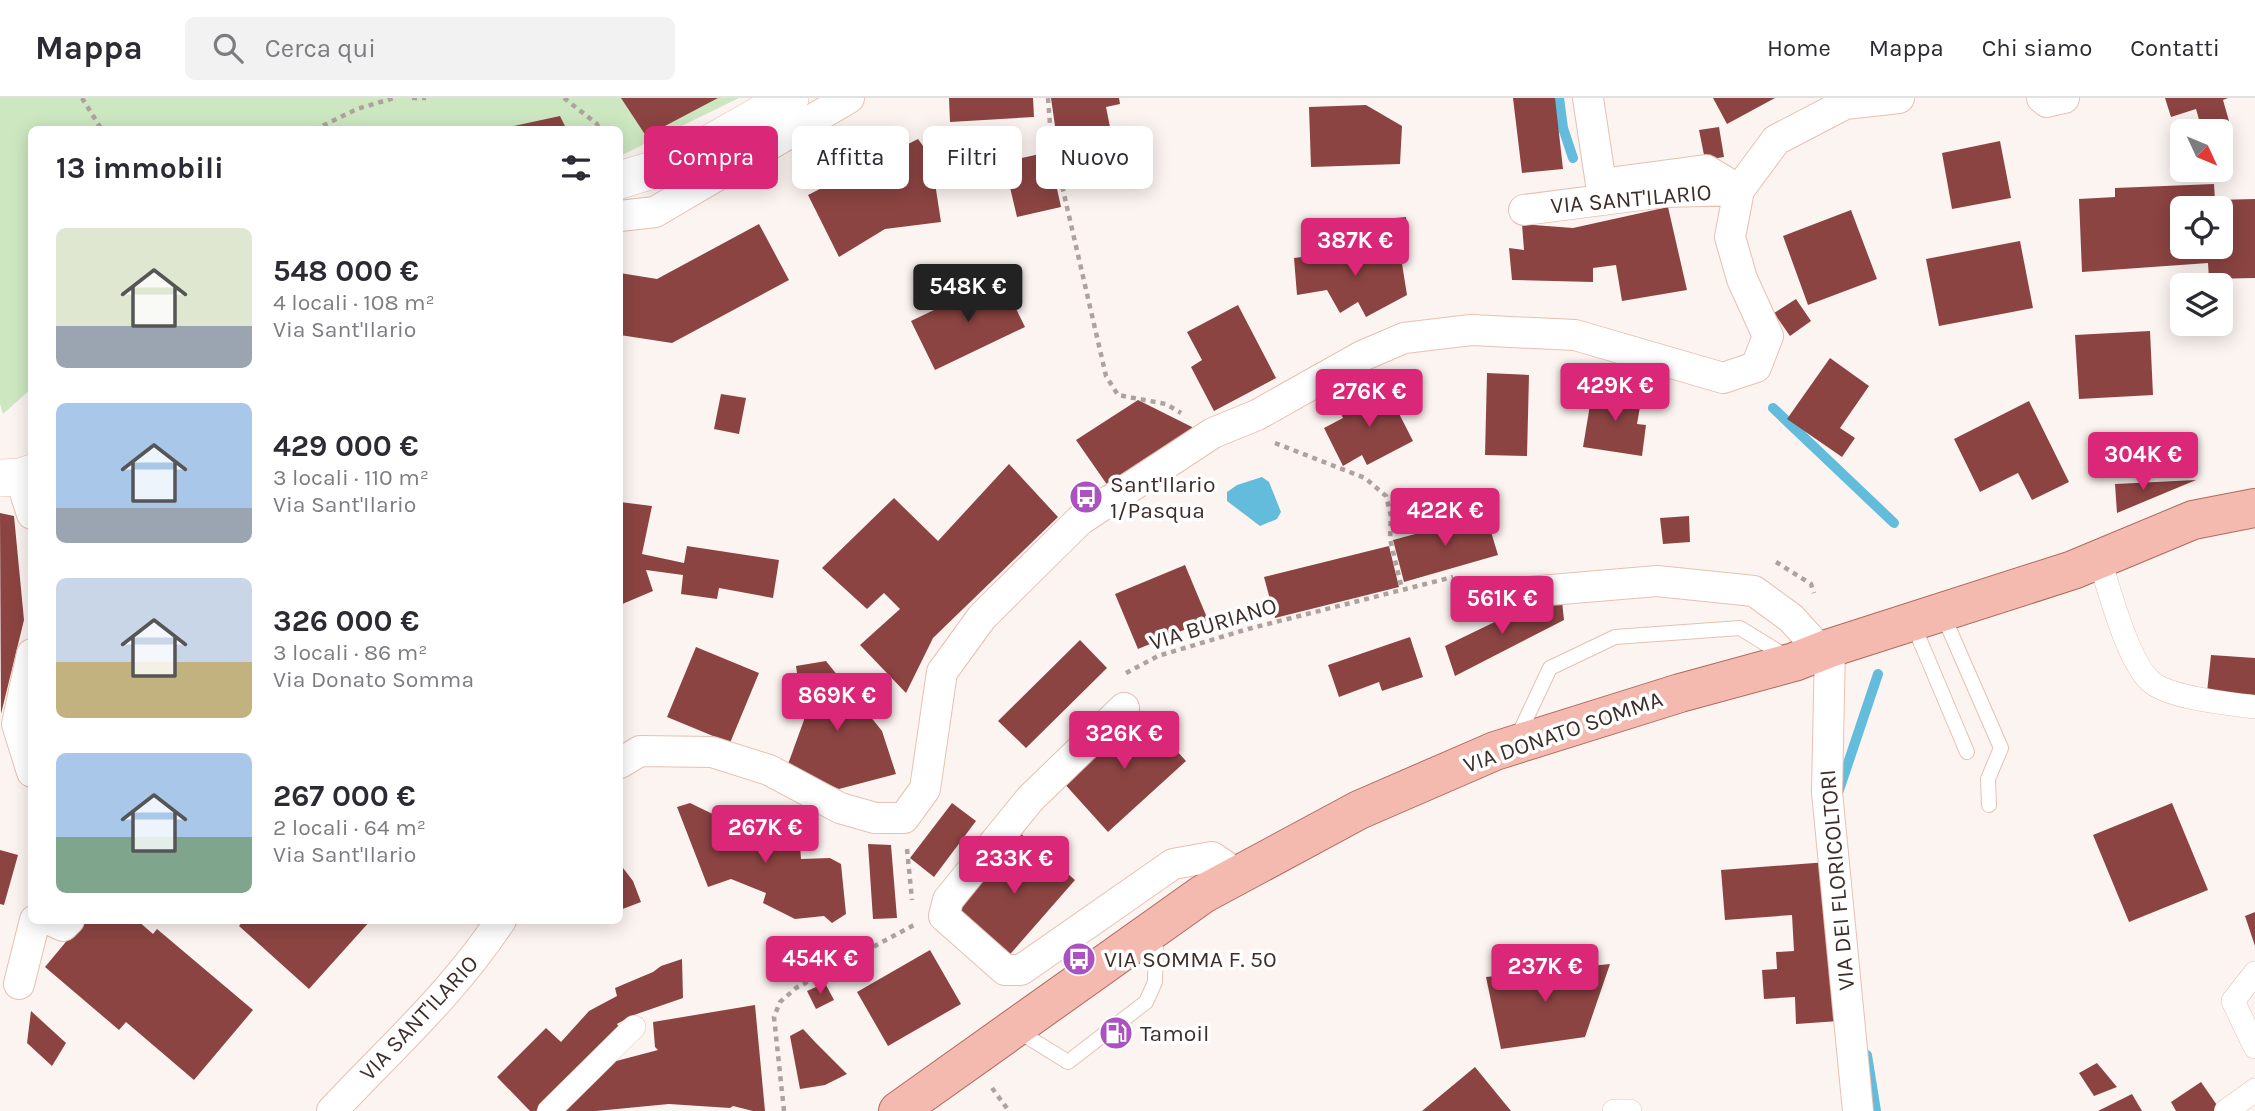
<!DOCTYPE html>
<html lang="it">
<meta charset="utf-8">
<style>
:root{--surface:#fff;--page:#f2f2f3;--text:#2b2b33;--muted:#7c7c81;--line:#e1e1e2;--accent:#db2777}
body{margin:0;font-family:Karla,sans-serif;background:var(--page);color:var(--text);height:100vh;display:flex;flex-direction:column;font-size:26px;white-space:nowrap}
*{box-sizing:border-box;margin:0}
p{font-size:23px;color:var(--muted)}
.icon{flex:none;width:38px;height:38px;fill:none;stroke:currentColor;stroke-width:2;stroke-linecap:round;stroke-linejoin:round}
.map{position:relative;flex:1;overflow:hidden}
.sheet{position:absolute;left:28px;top:28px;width:595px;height:798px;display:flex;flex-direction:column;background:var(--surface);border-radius:10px;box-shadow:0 4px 18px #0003}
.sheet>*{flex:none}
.hud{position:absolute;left:644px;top:28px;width:665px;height:63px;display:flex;gap:14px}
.needle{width:46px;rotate:134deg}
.fabs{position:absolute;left:2170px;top:21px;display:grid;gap:14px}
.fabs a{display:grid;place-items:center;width:63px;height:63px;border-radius:10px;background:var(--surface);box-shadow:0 4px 18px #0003;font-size:35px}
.price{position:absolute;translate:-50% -60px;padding:0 16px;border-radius:7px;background:var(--accent);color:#fff;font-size:23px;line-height:46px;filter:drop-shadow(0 2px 4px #0008)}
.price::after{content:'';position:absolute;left:50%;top:42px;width:21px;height:16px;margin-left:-10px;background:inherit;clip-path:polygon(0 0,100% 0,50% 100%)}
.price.selected{background:#222;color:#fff}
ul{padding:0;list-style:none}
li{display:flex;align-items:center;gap:21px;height:175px;padding:0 28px}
li span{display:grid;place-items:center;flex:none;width:196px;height:140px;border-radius:10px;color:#555}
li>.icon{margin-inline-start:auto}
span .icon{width:84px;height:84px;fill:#fffc;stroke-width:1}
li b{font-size:30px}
h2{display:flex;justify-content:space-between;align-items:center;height:84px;padding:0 28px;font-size:30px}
.tag{padding:0 24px;border-radius:10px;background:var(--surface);box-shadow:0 4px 18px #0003;font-size:24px;line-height:63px}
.tag.selected{background:var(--accent);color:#fff}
header{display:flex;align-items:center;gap:42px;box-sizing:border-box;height:98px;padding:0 35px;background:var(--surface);border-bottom:2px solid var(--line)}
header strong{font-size:33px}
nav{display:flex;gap:38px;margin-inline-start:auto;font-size:24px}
.search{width:490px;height:63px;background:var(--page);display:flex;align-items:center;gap:18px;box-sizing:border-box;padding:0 24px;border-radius:10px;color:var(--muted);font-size:26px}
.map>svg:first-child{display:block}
</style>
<header>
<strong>Mappa</strong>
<div class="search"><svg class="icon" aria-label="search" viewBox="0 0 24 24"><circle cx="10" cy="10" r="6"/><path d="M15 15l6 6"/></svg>Cerca qui</div>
<nav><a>Home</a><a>Mappa</a><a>Chi siamo</a><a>Contatti</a></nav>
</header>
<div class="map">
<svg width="2255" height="1013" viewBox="0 0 2255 1013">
<rect width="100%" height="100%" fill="#fcf4f1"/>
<path fill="#cde8c1" d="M0,0H739L620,58V32H32L31,291L3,316L0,306Z"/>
<path fill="#63bcdc" d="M1262,379L1269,384L1281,414L1277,421L1260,428L1227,403V394L1237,387Z"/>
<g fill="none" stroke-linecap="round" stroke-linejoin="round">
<path stroke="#63bcdc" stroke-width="10" d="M1559,0L1563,30L1573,60
M1773,310L1894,425
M1838,695L1878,576
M1867,957L1876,1013"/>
</g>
<path fill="#8b4442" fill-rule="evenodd" d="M621,0H718L646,38Z
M949,0H1033L1034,19L950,24Z
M1051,0H1119L1120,6L1106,9L1114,49L1060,63Z
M1513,0H1555L1563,71L1522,75Z
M1713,0H1775L1727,26Z
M2165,0H2228L2223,2L2229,23L2202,32L2196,11L2171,19Z
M1366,7L1402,28L1400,66L1311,69L1309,9Z
M560,18L567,32H505V30Z
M1719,29L1724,59L1705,62L1699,32Z
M918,41L931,59L941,124L885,131L839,159L808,97Z
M2000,43L2011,100L1952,111L1942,55Z
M1049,54L1061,109L1017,119L1004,64Z
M2214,86L2215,102L2255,101V180L2209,181L2208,165L2082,174L2079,101L2115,99V90ZM2182,110H2221V149H2182Z
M1668,109L1687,192L1622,203L1616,167L1593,170V184L1512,182L1509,150L1524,152L1522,126L1573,130Z
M1851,112L1877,181L1808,207L1783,138Z
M1406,119L1409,143L1387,145L1384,121Z
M1352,123L1355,149L1310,153L1306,127Z
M759,126L789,182L672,245L620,237V175L657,181Z
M2020,143L2033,210L1939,228L1926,161Z
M1399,147L1407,197L1366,219L1358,204L1340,215L1327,192L1297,197L1294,160Z
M1001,180L1025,229L935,272L911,223Z
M1796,201L1811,223L1790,238L1774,215Z
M1238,207L1276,280L1214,313L1191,269L1202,262L1187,234Z
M2150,233L2153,297L2079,301L2075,237Z
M1830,260L1869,288L1840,330L1855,340L1842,359L1787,321Z
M1487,275L1529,277L1527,358L1485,357Z
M1385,288L1413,343L1367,367L1362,357L1343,368L1324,330L1343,320L1339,312Z
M1593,289L1642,297L1637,326L1646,327L1642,358L1583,349Z
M721,296L746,300L739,336L714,331Z
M1138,302L1192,329V338L1108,388L1076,342Z
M2029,303L2069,384L2032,402L2018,375L1980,394L1954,341Z
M1009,366L1058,419L933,540L906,595L860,547L900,511L884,495L867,511L822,470L894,400L938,443Z
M2196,382L2117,415L2115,386Z
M620,404L652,408L642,456L684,465L687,448L779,462L773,500L719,490L717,501L681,496L683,477L646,472L653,493L620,507Z
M0,415L14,418L24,522L1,616Z
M1486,417L1498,457L1404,484L1393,442Z
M1689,418L1690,444L1663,446L1660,420Z
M1389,448L1399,489L1275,520L1264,479Z
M1185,467L1208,522L1138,551L1115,496Z
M1562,503L1564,522L1455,578L1445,548L1507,518Z
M1410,539L1423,579L1382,593L1379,584L1339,599L1328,567Z
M1080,542L1107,570L1026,650L998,623Z
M696,549L759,575L730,645L667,619Z
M2211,557L2255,560V599L2207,594Z
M826,563L882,633L896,676L839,691L787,669L804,622L796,568Z
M1139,612L1186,663L1108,734L1062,683Z
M690,705L725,722L731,714L800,746L801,761L830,760L841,766L846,816L832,825L824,818L795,821L763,805L766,795L731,781L708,789L677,709Z
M952,705L976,723L934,779L910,760Z
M2172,705L2208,792L2129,824L2093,737Z
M1020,735L1075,782L1006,861L953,816Z
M868,746L891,747L897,820L873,821Z
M0,752L18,757L4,807L0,806Z
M1828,764L1839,923L1796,926L1795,899L1764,901L1762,872L1777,871L1776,854L1794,853L1792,817L1725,822L1721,772Z
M620,766L633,783L641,804L620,812Z
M2255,814V848L2245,818Z
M84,822H137L153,836L157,831L253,912L194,982L126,924L119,932L45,869Z
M244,822H371L309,891L239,828Z
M930,852L961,906L888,948L857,894Z
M682,861L683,900L631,918L617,926L622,934L536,1013H530L497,979L546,930L561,944L589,913L617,898L615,890L653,874L661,868Z
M1610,866L1585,939L1501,951L1486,879Z
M825,885L834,902L816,911L807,893Z
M755,907L765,1013H753L733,1008L730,1010L669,1006L596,1013H562L605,966L658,952L655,949L653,924Z
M31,913L66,945L52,968L27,945Z
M803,931L815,944L847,976L825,987L800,991L790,938Z
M2097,965L2117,989L2094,998L2079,975Z
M1475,969L1511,1013H1422Z
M2201,984L2219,1010L2214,1013H2176L2171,1004Z
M2132,996L2142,1013H2098Z"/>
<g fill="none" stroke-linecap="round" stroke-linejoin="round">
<defs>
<path id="service" d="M1943,517L2001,650L1988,681L1989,707
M1913,526L1967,654
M1517,640L1550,570L1615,539L1740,530L1787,559
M1018,933L1068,964L1146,904L1155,884L1156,835"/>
<path id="pedestrian" d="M2100,463C2110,494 2127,561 2150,583C2168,600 2230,606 2255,609
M2255,875L2233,903L2255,949
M549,1013L634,929
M1614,1013H1630
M2226,1013L2255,992"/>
<path id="minor" d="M2042,0L2047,4L2064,0
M1524,112L1664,94L1739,92L1706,72L1601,86L1588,0
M620,118L655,114L849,0
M20,379L32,416
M1480,498L1657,483L1754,493L1791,520L1821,553
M1830,550L1827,694L1858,1013
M32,556L17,626L32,674
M1124,610L1030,701L948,802L944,818L1005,872H1021L1173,766L1212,759L1238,777
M620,665L640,653L712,654L769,672L840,710L875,720H904L925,691L942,574L982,519L1080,422L1213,335L1257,317L1362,258L1404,240L1471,232L1575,237L1723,280L1756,269L1768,238L1742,181L1730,139L1739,92L1776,42L1845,6L1899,0
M50,822L63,828L69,822
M19,886L35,822
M332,1013C390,951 454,894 501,822"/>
<path id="tertiary" d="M620,82L675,65L790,0
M0,380L20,379L32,375"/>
<path id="primary" d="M898,1013L1203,796L1359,712L1495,653L1680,595L1794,564L1830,550L2073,472L2193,422L2255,410"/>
</defs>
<use href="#service" stroke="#e7c0b1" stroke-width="16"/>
<use href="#pedestrian" stroke="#e7c0b1" stroke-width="24"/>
<use href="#minor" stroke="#e7c0b1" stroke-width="32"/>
<use href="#tertiary" stroke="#e7c0b1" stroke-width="38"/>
<use href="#primary" stroke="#af6a5d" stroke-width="40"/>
<path stroke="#ada29e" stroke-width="4.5" stroke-dasharray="5 5" stroke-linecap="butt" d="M82,0L102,32
M412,0H426
M564,0L597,26L599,32
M1048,0L1051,40L1106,278L1118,297L1166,306L1181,315
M314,32L357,11L394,0
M1275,345L1365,380L1386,398L1391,418L1390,441L1402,491
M1776,464L1811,486L1814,495
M1126,575L1158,558L1248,531L1453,479
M907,751L912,802
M992,990L1009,1013
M784,1013L774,919L780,904L796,890L914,827"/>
<use href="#service" stroke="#fff" stroke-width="14"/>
<use href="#pedestrian" stroke="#fff" stroke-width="23"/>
<use href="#minor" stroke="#fff" stroke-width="30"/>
<use href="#tertiary" stroke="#fff" stroke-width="37"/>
<use href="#primary" stroke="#f4b9af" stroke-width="38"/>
</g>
<defs>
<symbol id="bus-disc" viewBox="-11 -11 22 22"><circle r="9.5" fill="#aa52bf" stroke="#fff"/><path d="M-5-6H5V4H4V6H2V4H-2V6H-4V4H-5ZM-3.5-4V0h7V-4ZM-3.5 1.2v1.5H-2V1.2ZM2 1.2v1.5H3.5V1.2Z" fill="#fff"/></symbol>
<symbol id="fuel-disc" viewBox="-11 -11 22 22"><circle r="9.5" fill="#aa52bf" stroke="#fff"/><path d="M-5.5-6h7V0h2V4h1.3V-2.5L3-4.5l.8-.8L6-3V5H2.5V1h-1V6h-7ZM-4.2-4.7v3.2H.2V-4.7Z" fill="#fff"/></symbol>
</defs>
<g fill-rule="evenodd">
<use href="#bus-disc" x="1067" y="380" width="38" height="38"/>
<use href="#bus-disc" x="1060" y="842" width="38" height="38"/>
<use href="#fuel-disc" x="1097" y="916" width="38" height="38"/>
</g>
<g text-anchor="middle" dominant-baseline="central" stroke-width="7" stroke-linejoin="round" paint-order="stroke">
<g font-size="23" fill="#3e2e29" stroke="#fff">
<text transform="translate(1631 101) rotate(-5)">VIA SANT'ILARIO</text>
<text transform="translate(1213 526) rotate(-17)">VIA BURIANO</text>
<text transform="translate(1563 634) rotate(-19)">VIA DONATO SOMMA</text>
<text transform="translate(1837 782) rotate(-95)">VIA DEI FLORICOLTORI</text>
<text transform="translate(419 920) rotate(-47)">VIA SANT'ILARIO</text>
</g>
<g font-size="23" fill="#3e2e29" stroke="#fff" text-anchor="start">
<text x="1110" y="386">Sant'Ilario<tspan x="1110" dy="26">1/Pasqua</tspan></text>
<text x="1104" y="861">VIA SOMMA F. 50</text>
<text x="1140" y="935">Tamoil</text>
</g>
</g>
</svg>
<div class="fabs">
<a><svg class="needle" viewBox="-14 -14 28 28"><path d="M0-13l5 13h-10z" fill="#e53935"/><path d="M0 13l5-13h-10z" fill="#7c7c81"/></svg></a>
<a><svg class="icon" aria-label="locate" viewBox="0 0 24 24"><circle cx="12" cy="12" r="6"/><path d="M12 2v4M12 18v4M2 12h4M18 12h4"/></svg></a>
<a><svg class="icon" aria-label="layers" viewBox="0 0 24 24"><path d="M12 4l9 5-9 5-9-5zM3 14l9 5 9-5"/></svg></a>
</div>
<b class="price" style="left:1355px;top:180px">387K €</b>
<b class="price selected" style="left:968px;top:226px">548K €</b>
<b class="price" style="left:1615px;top:325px">429K €</b>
<b class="price" style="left:1369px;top:331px">276K €</b>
<b class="price" style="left:2143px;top:394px">304K €</b>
<b class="price" style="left:1445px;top:450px">422K €</b>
<b class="price" style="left:1502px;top:538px">561K €</b>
<b class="price" style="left:837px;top:635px">869K €</b>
<b class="price" style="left:1124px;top:673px">326K €</b>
<b class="price" style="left:765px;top:767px">267K €</b>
<b class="price" style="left:1014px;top:798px">233K €</b>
<b class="price" style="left:820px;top:898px">454K €</b>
<b class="price" style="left:1545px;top:906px">237K €</b>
<div class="hud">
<a class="tag selected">Compra</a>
<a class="tag">Affitta</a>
<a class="tag">Filtri</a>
<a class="tag">Nuovo</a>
</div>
<section class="sheet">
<h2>13 immobili<svg class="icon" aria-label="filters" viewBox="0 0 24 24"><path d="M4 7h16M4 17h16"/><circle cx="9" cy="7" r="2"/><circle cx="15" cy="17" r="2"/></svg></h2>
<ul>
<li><span style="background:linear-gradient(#dfe7d0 70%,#9aa5b1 0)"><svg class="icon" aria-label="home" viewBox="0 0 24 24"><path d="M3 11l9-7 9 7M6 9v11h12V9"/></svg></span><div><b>548 000 €</b><p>4 locali · 108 m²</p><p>Via Sant'Ilario</p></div></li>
<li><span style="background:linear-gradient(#a9c7e8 75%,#9aa5b1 0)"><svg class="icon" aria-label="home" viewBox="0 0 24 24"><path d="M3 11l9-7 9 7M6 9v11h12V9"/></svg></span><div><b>429 000 €</b><p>3 locali · 110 m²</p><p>Via Sant'Ilario</p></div></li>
<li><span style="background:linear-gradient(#c9d6e8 60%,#c2b280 0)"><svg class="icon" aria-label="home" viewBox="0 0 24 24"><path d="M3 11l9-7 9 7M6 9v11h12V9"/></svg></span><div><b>326 000 €</b><p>3 locali · 86 m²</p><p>Via Donato Somma</p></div></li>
<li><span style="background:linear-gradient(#a9c7e8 60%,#7fa58c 0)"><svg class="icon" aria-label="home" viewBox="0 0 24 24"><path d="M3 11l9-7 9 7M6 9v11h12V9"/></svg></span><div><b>267 000 €</b><p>2 locali · 64 m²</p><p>Via Sant'Ilario</p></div></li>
</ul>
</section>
</div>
